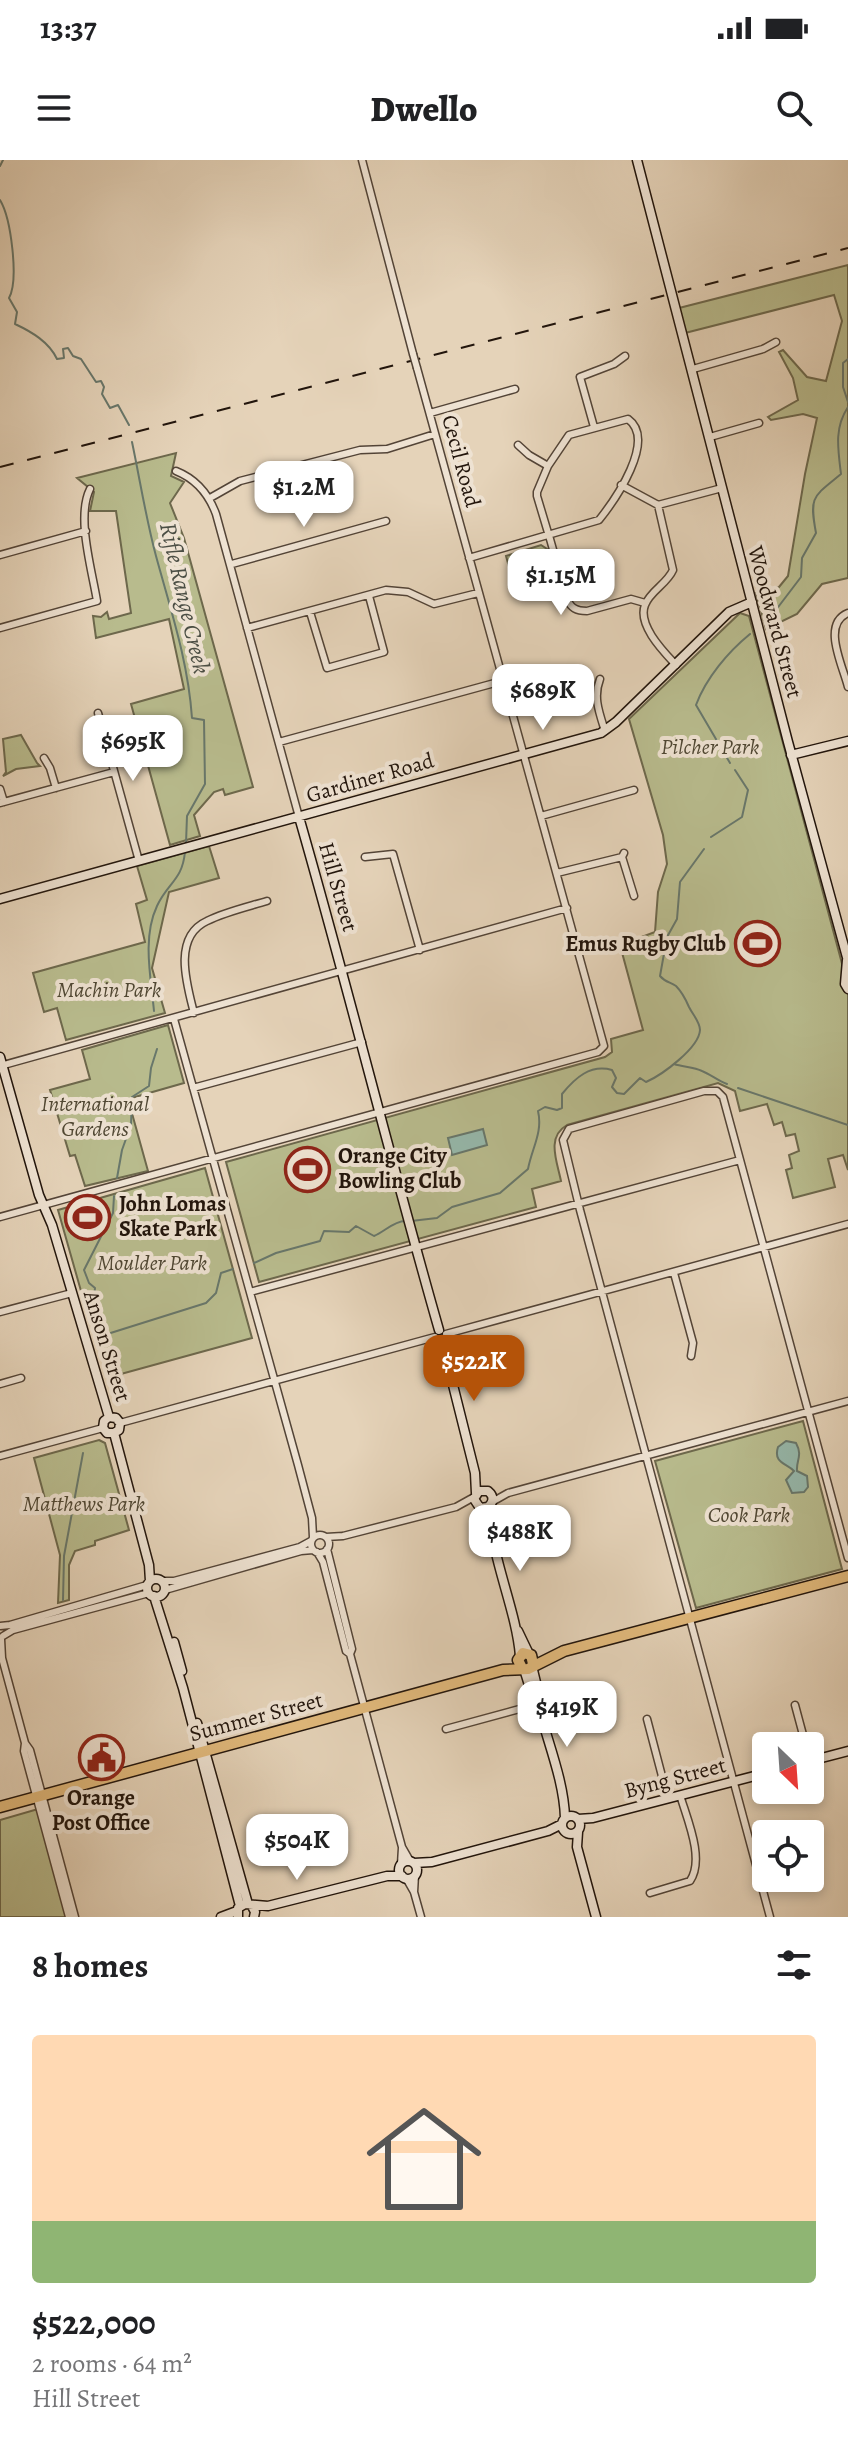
<!DOCTYPE html>
<meta charset="utf-8">
<style>
:root{--surface:#fff;--page:#f2f2f2;--text:#202124;--muted:#757577;--accent:#b45309}
body{margin:0;font-family:Alegreya,serif;background:var(--page);color:var(--text);height:100vh;display:flex;flex-direction:column;font-size:30px;white-space:nowrap}
*{box-sizing:border-box;margin:0}
p{font-size:26px;color:var(--muted)}
.icon{flex:none;width:44px;height:44px;fill:none;stroke:currentColor;stroke-width:2;stroke-linecap:round;stroke-linejoin:round}
.map{position:relative;height:1757px;overflow:hidden}
.drawer{display:flex;flex-direction:column;background:var(--surface);flex:1}
.drawer>*{flex:none}
.needle{width:52px;rotate:155deg}
.buttons{position:absolute;left:752px;top:1572px;display:grid;gap:16px}
.buttons a{display:grid;place-items:center;width:72px;height:72px;border-radius:8px;background:var(--surface);box-shadow:0 4px 12px #0003;font-size:40px}
.price{position:absolute;translate:-50% -68px;padding:0 18px;border-radius:16px;background:#fff;color:#222;font-size:26px;line-height:52px;filter:drop-shadow(0 2px 4px #0008)}
.price::after{content:'';position:absolute;left:50%;top:48px;width:24px;height:18px;margin-left:-12px;background:inherit;clip-path:polygon(0 0,100% 0,50% 100%)}
.price.on{background:var(--accent);color:#fff}
ul{padding:0;list-style:none}
li{display:grid;align-content:center;gap:16px;height:424px;padding:0 32px}
li span{display:grid;place-items:center;height:248px;border-radius:8px;color:#555}
li>.icon{margin-inline-start:auto}
span .icon{width:144px;height:144px;fill:#fffc;stroke-width:1}
li b{font-size:34px}
h2{display:flex;justify-content:space-between;align-items:center;height:96px;padding:0 32px;font-size:34px}
.status{display:flex;justify-content:space-between;align-items:center;height:56px;padding:0 40px;background:var(--surface);direction:ltr}
.status svg{height:22px;fill:currentColor}
header{display:flex;justify-content:space-between;align-items:center;height:104px;padding:0 32px;background:var(--surface);font-size:36px;font-weight:800}
.map>svg:first-child{display:block}
</style>
<div class="status"><b>13:37</b><svg viewBox="0 0 49 12"><path d="M0 12V9h3v3zM5 12V6h3v6zM10 12V3h3v9zM15 12V0h3v12zM26 1h20v11H26zM47 4h2v5h-2z"/></svg></div>
<header><svg class="icon" aria-label="menu" viewBox="0 0 24 24"><path d="M4 6h16M4 12h16M4 18h16"/></svg>Dwello<svg class="icon" aria-label="search" viewBox="0 0 24 24"><circle cx="10" cy="10" r="6"/><path d="M15 15l6 6"/></svg></header>
<div class="map">
<svg width="848" height="1757" viewBox="0 0 848 1757">
<rect width="100%" height="100%" fill="#e5d3b9"/>
<filter id="stains"><feTurbulence type="fractalNoise" baseFrequency=".0025" numOctaves="4"/><feColorMatrix values="0 0 0 0 .2 0 0 0 0 .09 0 0 0 0 .02 0 0 0 .5 -.17"/></filter>
<radialGradient id="worn" r=".72"><stop offset=".6" stop-color="#630" stop-opacity="0"/><stop offset="1" stop-color="#630" stop-opacity=".3"/></radialGradient>
<path fill="#b8bb8d" stroke="#6d684c" stroke-width="2" d="M848,105V418L822,424L797,454L766,469L756,433L779,427L788,416L805,314L817,258L803,254L771,260L768,257L798,240L793,218L779,192L783,190L807,217L826,221L842,161L834,135L685,173L679,148Z
M176,293L171,316L184,322L170,343L184,378L253,627L225,635L223,629L214,632L194,655L200,676L170,685L131,544L184,529L169,459L96,478L93,456L101,457L107,452L109,459L131,453L116,351H90L94,332L77,318Z
M541,385L547,389L557,425L517,436L506,396Z
M740,453L749,456L848,826V1010L843,995L828,999L835,1027L793,1038L786,1010L792,1008L789,995L799,991L795,974L786,976L782,962L774,965L767,944L740,951L735,931L718,923L567,965C546,977 557,1001 561,1021L532,1029L536,1047L259,1122L226,1002L605,897L612,892L611,879L643,870L620,785L655,772L658,732L667,704L663,675L629,559Z
M21,575L37,603L40,606L16,609L3,616L6,612L3,579Z
M209,686L219,718L169,732L152,808L165,853L66,880L57,848L44,852L33,813L145,782L136,744L147,740L137,706Z
M168,865L184,923L128,939L148,1011L85,1026L75,995L70,996L50,930L90,919L82,890Z
M205,1008L252,1178L110,1217L93,1156L81,1131L58,1050Z
M803,1261L842,1409L696,1448L655,1301Z
M99,1280L105,1283L129,1370L95,1381V1385L75,1391L69,1405V1440L58,1443L60,1395L34,1298Z
M38,1649L67,1757H0V1660Z"/>
<path fill="#96b8ab" stroke="#68776b" stroke-width="2" d="M483,969L487,985L452,995L448,978Z
M786,1281L796,1283C803,1296 796,1300 797,1311L807,1316L808,1327L804,1332L792,1333L786,1320L794,1311C786,1303 773,1303 778,1287Z"/>
<g fill="none" stroke-linecap="round" stroke-linejoin="round">
<path stroke="#68776b" stroke-width="2" d="M0,6L3,0
M0,40C11,58 19,120 9,138L17,152L15,164C32,172 49,182 57,199L64,198L63,189L68,188L73,196L81,199L96,222L101,221L104,227L102,234L110,248L118,245L129,265
M848,199L843,203V227L848,242
M132,282C140,320 146,359 156,396C171,451 188,501 192,558L204,560L205,624L187,656L186,683
M766,463L801,417L802,398L816,373C809,336 813,337 841,314C838,289 834,268 848,247
M730,603L696,545C706,518 728,492 750,474
M711,677L742,657L748,630L735,610
M154,851C151,818 142,778 157,746C168,722 182,721 185,692
M674,904C683,907 694,907 702,911C710,914 718,921 727,924
M738,928L848,965
M117,1018L122,990L131,965L132,937L149,926L151,908L157,889
M411,1061L437,1058L452,1047L500,1033L528,1009C532,988 543,972 538,951L545,947L557,950L562,948V934C575,918 590,904 612,910L616,918L612,927L617,933L624,934L640,918L646,922C662,915 699,888 700,870C700,862 693,855 689,847C686,840 682,832 676,826C670,822 665,822 660,816L667,777L677,759L680,722L704,689
M254,1103L276,1093L320,1081L324,1071L349,1072L356,1066L374,1076C384,1072 394,1061 405,1061
M103,1174L94,1137L95,1128L89,1123L84,1110L113,1053L114,1036
M101,1176L206,1143L216,1133L221,1113L233,1109
M63,1440L64,1396L83,1293"/>
<defs>
<path id="street" d="M362,0L413,194
M693,209L763,189L776,182
M430,253L515,229
M594,267L580,217L614,204L625,196
M710,277L759,263
M518,285L529,295L548,306
M176,311C196,319 209,335 216,354L299,657
M621,325L658,345L722,328
M210,338L240,321L360,290L387,289L435,274
M658,345L673,410C667,424 650,431 645,445C637,465 664,492 676,505
M0,395L86,371
M469,398L599,360C615,340 657,280 628,259L569,275L548,306L537,332V336L549,376L550,379L567,439C571,448 576,451 587,451L631,439L645,443
M232,404L386,361
M310,452L327,508L384,492L369,436
M848,453C821,464 843,506 848,527
M0,468L97,441C92,410 76,357 90,329
M247,468L386,430L408,432L434,444L478,433
M600,519C593,537 599,552 605,571
M98,553L139,701
M279,582L502,521
M44,598L50,608L56,628
M0,629L4,642
M0,643L114,612
M541,656L634,630
M624,693L622,697L634,736
M365,697L393,694L420,790
M557,713L622,697
M194,853C187,825 172,777 207,761C225,752 247,747 267,741
M174,859L298,1305L312,1358L313,1377
M0,906L567,748
M193,928L362,882
M0,1057L598,892L604,886L417,208
M674,1113L693,1183L691,1196
M250,1132L740,1000
M0,1152L72,1133
M446,1174L848,1064
M0,1224L21,1218
M120,1263L435,1177
M0,1296L103,1268
M492,1342L508,1333L848,1241
M311 1384a9 9 0 1 1 18 0a9 9 0 1 1-18 0Z
M326,1377L343,1376L456,1347L474,1337
M327,1389L352,1489L350,1494
M317,1392L323,1402L346,1491L350,1494L402,1687L410,1701
M163,1421H174L300,1387L311,1381
M165,1430L301,1391L313,1390
M0,1466L10,1465L147,1425
M3,1476L13,1470L149,1433
M1,1479L2,1498L25,1583L30,1590L75,1757
M795,1545L806,1586
M647,1559L668,1639
M446,1569L538,1544
M25,1583L24,1591L69,1757
M401,1704L402,1688
M406,1718L414,1732L421,1757
M414,1732L415,1715
M650,1733L690,1721C705,1699 687,1659 680,1635
M770,1757L580,1050L563,980L569,969L704,931H717L723,937L848,1398"/>
<path id="secondary" d="M637,0L788,582L848,801
M791,595L848,581
M299,657C348,827 390,999 439,1170
M0,739L601,573L616,562L729,452L752,442
M847,800L845,824L848,829
M0,897L39,1035L52,1065L109,1257
M442,1181L475,1313L476,1333
M109,1257L104,1261L103,1268L107,1273H114
M109,1257L116,1258L120,1263L119,1270L114,1273
M114,1273L149,1405L150,1421
M490,1346C489,1394 516,1447 520,1496
M480,1348L488,1347C494,1342 494,1336 488,1331H479L474,1339L490,1363
M147 1428a9 9 0 1 1 18 0a9 9 0 1 1-18 0Z
M154,1436L183,1528L240,1746
M518,1471L529,1494
M174,1482L182,1511
M532,1506L540,1539L538,1544
M524,1509L534,1541L538,1544C547,1581 564,1620 565,1658
M197,1563L248,1744
M810,1601L848,1591
M562 1665a9 9 0 1 1 18 0a9 9 0 1 1-18 0Z
M578,1659L593,1658L766,1613
M578,1672L577,1687L596,1757
M399 1710a9 9 0 1 1 18 0a9 9 0 1 1-18 0Z
M414,1703L432,1702L548,1671L562,1664
M252,1746L255,1752L254,1757
M221,1757L237,1751
M238,1757V1748L245,1744L268,1746L387,1716H402"/>
<path id="highway" d="M522,1508L518,1500L523,1493L531,1495L533,1504
M0,1647L503,1510L528,1509L564,1491L848,1416"/>
</defs>
<use href="#street" stroke="#534437" stroke-width="9"/>
<use href="#secondary" stroke="#22150c" stroke-width="11"/>
<use href="#highway" stroke="#22150c" stroke-width="13"/>
<use href="#street" stroke="#eee2d2" stroke-width="6"/>
<use href="#secondary" stroke="#eee2d2" stroke-width="8"/>
<use href="#highway" stroke="#e2ba7c" stroke-width="10"/>
<path stroke="#22150c" stroke-width="2" stroke-dasharray="14 14" stroke-linecap="butt" d="M0,307L848,88"/>
<defs>
<path id="street-bridge" d="M413,194L417,208"/>
</defs>
<use href="#street-bridge" stroke="#534437" stroke-width="9" stroke-linecap="butt"/>
<use href="#street-bridge" stroke="#eee2d2" stroke-width="6"/>
</g>
<defs>
<symbol id="stadium-ring" viewBox="-11 -11 22 22"><circle r="9.5" fill="#eee2d2" stroke="#8f2418" stroke-width="1.5"/><path d="M0-5a6.5 5 0 1 0 0 10a6.5 5 0 1 0 0-10ZM-3.5-1.8h7v3.6h-7Z" fill="#8f2418"/></symbol>
<symbol id="civic-ring" viewBox="-11 -11 22 22"><circle r="9.5" fill="#eee2d2" stroke="#8f2418" stroke-width="1.5"/><path d="M-.6-6.5H3V-4.5H.6V-3L4-1V1h2V6H-6V1h2V-1L-.6-3ZM-1.2 2.5V6h2.4V2.5Z" fill="#8f2418"/></symbol>
</defs>
<g fill-rule="evenodd">
<use href="#stadium-ring" x="732" y="758" width="51" height="51"/>
<use href="#stadium-ring" x="282" y="984" width="51" height="51"/>
<use href="#stadium-ring" x="62" y="1032" width="51" height="51"/>
<use href="#civic-ring" x="76" y="1572" width="51" height="51"/>
</g>
<g text-anchor="middle" dominant-baseline="central" stroke-width="8" stroke-linejoin="round" paint-order="stroke">
<g font-size="22" fill="#22150c" stroke="#eee2d2">
<text transform="translate(461 301) rotate(75)">Cecil Road</text>
<text transform="translate(775 462) rotate(75)">Woodward Street</text>
<text transform="translate(370 618) rotate(-16)">Gardiner Road</text>
<text transform="translate(338 727) rotate(74)">Hill Street</text>
<text transform="translate(107 1186) rotate(73)">Anson Street</text>
<text transform="translate(256 1557) rotate(-15)">Summer Street</text>
<text transform="translate(675 1618) rotate(-15)">Byng Street</text>
</g>
<g font-size="22" font-style="italic" fill="#4f4733" stroke="#eee2d2">
<text x="710" y="587">Pilcher Park</text>
<text x="109" y="830">Machin Park</text>
<text x="95" y="944">International<tspan x="95" dy="25">Gardens</tspan></text>
<text x="152" y="1103">Moulder Park</text>
<text x="84" y="1344">Matthews Park</text>
<text x="749" y="1355">Cook Park</text>
</g>
<g font-size="22" font-weight="bold" fill="#22150c" stroke="#eee2d2" text-anchor="start">
<text x="726" y="784" text-anchor="end">Emus Rugby Club</text>
<text x="338" y="996">Orange City<tspan x="338" dy="25">Bowling Club</tspan></text>
<text x="119" y="1044">John Lomas<tspan x="119" dy="25">Skate Park</tspan></text>
<text x="101" y="1638" text-anchor="middle">Orange<tspan x="101" dy="25">Post Office</tspan></text>
</g>
<g font-size="24" font-style="italic" fill="#4b4e44" stroke="#eee2d2">
<text transform="translate(185 438) rotate(77)">Rifle Range Creek</text>
</g>
</g>
<rect width="100%" height="100%" filter="url(#stains)"/>
<rect width="100%" height="100%" fill="url(#worn)"/>
</svg>
<div class="buttons">
<a><svg class="needle" viewBox="-14 -14 28 28"><path d="M0-13l5 13h-10z" fill="#e53935"/><path d="M0 13l5-13h-10z" fill="#757577"/></svg></a>
<a><svg class="icon" aria-label="locate" viewBox="0 0 24 24"><circle cx="12" cy="12" r="6"/><path d="M12 2v4M12 18v4M2 12h4M18 12h4"/></svg></a>
</div>
<b class="price" style="left:304px;top:369px">$1.2M</b>
<b class="price" style="left:561px;top:457px">$1.15M</b>
<b class="price" style="left:543px;top:572px">$689K</b>
<b class="price" style="left:133px;top:623px">$695K</b>
<b class="price on" style="left:474px;top:1243px">$522K</b>
<b class="price" style="left:520px;top:1413px">$488K</b>
<b class="price" style="left:567px;top:1589px">$419K</b>
<b class="price" style="left:297px;top:1722px">$504K</b>
</div>
<section class="drawer">
<h2>8 homes<svg class="icon" aria-label="filters" viewBox="0 0 24 24"><path d="M4 7h16M4 17h16"/><circle cx="9" cy="7" r="2"/><circle cx="15" cy="17" r="2"/></svg></h2>
<ul>
<li><span style="background:linear-gradient(#ffd9b3 75%,#8fb573 0)"><svg class="icon" aria-label="home" viewBox="0 0 24 24"><path d="M3 11l9-7 9 7M6 9v11h12V9"/></svg></span><div><b>$522,000</b><p>2 rooms · 64 m²</p><p>Hill Street</p></div></li>
</ul>
</section>
